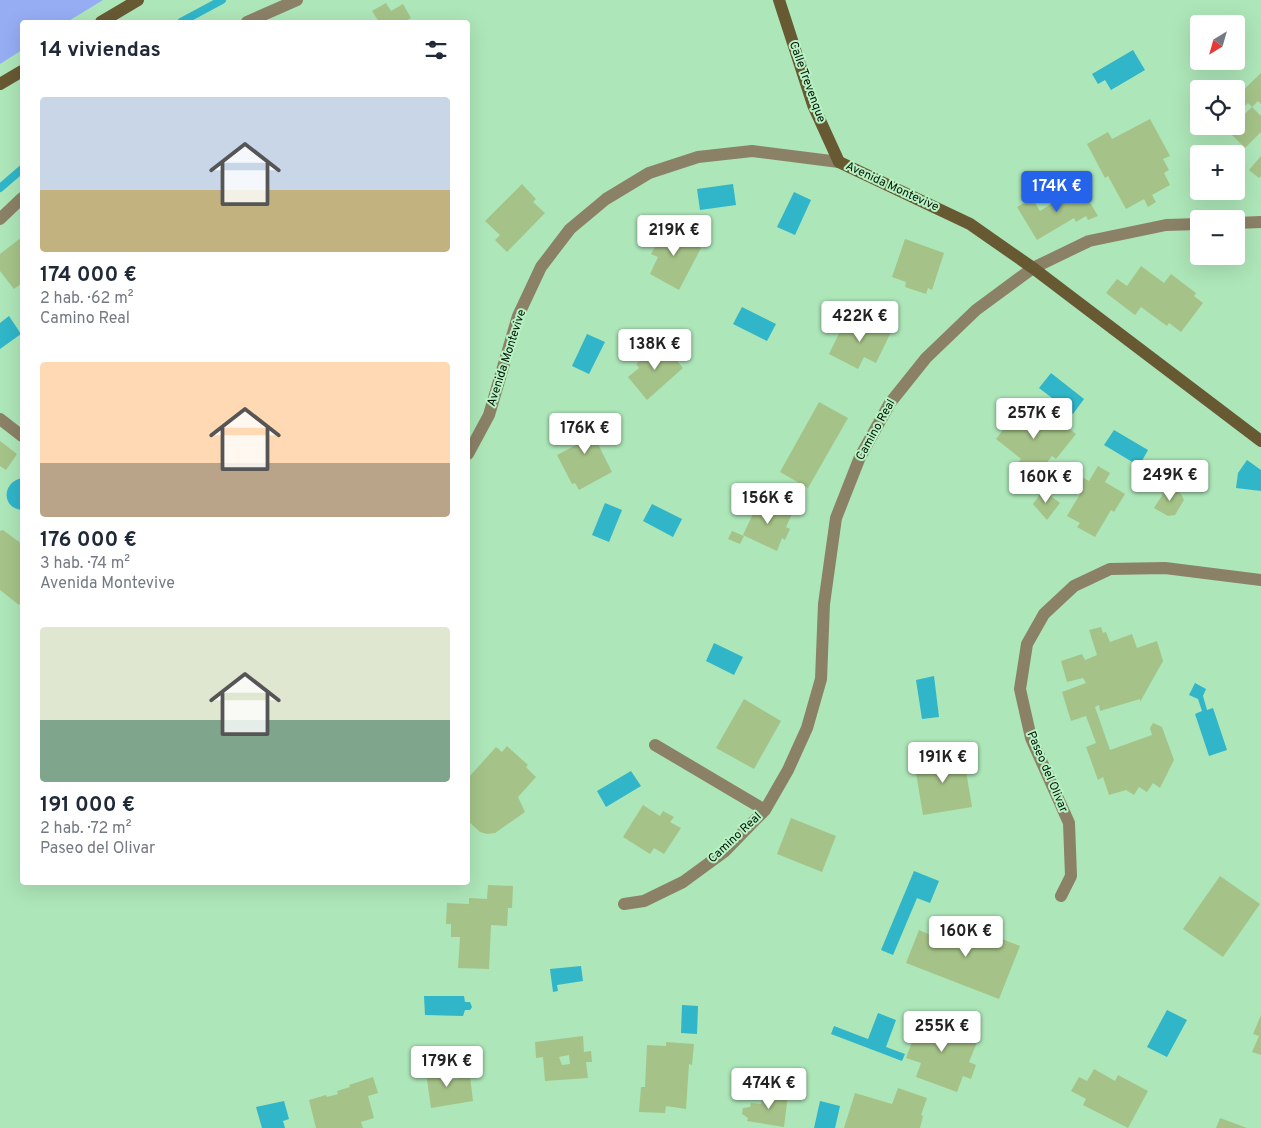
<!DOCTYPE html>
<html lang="es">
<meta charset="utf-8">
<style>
:root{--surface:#fff;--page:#f2f2f3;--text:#1f2937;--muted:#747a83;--accent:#2563eb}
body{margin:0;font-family:Overpass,sans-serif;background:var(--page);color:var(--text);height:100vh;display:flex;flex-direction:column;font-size:19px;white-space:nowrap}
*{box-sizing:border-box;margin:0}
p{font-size:16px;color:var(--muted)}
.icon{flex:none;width:28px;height:28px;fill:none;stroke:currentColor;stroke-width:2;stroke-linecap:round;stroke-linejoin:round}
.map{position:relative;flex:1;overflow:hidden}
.sheet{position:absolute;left:20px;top:20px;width:450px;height:865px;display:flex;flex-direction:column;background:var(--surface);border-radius:5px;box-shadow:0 5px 20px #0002}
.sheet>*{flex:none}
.needle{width:32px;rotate:217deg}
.fabs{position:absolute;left:1190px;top:15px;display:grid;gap:10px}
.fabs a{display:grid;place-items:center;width:55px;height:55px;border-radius:5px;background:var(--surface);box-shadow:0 5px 20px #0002;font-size:25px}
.price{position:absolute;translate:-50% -42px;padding:0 11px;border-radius:5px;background:#fff;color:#222;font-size:16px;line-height:32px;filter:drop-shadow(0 1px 2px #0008)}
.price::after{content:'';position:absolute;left:50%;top:30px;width:15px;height:11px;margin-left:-8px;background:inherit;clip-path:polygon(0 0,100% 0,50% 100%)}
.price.current{background:var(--accent);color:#fff}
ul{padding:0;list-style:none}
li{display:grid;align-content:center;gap:10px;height:265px;padding:0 20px}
li span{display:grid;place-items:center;height:155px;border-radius:5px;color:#555}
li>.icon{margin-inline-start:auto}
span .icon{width:90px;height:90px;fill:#fffc;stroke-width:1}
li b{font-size:21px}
h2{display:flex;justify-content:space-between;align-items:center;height:60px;padding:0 20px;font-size:21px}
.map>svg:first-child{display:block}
</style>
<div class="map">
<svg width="1261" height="1128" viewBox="0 0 1261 1128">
<rect width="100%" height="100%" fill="#ade6b8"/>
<path fill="#96adf4" d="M0,0H103L67,22H22V50L0,64Z"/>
<path fill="#30b5c9" d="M1133,50L1145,70L1111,90L1105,80L1098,84L1092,74Z
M733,184L736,205L700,210L697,189Z
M794,192L811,200L795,235L777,227Z
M742,307L776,324L767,341L733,324Z
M9,316L21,334L0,349V323Z
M587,334L605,342L589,374L572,366Z
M1051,373L1084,399L1073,414L1039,388Z
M1114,430L1148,450L1139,466L1104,445Z
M1247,460L1261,470V491L1236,488L1238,473Z
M22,478V510C1,508 2,482 22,478Z
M605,503L622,510L609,542L592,535Z
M652,504L682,519L673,537L643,521Z
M714,643L743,657L734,675L706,661Z
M934,676L939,717L922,719L916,680Z
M1195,683L1206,689L1203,696L1207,710L1213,708L1227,750L1209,756L1195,714L1202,711L1198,699L1189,695Z
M631,771L641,786L606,807L597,791Z
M914,871L939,881L930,903L917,898L893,955L881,950Z
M581,966L583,981L557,985L558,991L553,992L550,969Z
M424,996H464L465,1002H470L472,1007L470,1010H465L463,1016L425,1015Z
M682,1005L698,1006L697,1034L681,1033Z
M1167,1010L1187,1020L1167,1057L1147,1047Z
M878,1013L896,1020L886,1047L905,1054L902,1061L831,1034L834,1026L868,1039Z
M284,1101L289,1119L283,1121L285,1128H262L256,1107Z
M820,1101L840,1106L835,1128H814Z"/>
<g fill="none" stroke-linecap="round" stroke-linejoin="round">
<path stroke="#30b5c9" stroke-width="8" d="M181,22L222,0
M0,188L22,169"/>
</g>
<path fill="#a5c388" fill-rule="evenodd" d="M386,3L391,11L403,4L411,18L406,21L407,22H379L372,11Z
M1261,73V104L1258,101L1252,107L1248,103L1241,110L1236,105V97Z
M1252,107L1261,116V132L1245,148L1228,131L1232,126H1236V122Z
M1150,119L1170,156L1163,159L1169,170L1164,173L1170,185L1152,195L1156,202L1148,207L1144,199L1126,209L1108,176L1105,178L1087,144L1108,132L1112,139Z
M1261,156V176L1259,178L1249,170Z
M522,184L536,199L533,202L545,213L507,252L495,240L500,235L485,221Z
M1080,186L1098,216L1088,220L1086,216L1076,222L1074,218L1037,240L1017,207L1032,198L1040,211Z
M668,223L690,235L687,241L701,248L679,290L650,274L658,257L651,254Z
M22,237V283L14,289L0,271V254Z
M905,239L944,253L932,290L928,288L926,294L905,287L906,282L892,277Z
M1141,266L1164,283L1171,274L1196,293L1194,296L1203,303L1181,332L1169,323L1167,326L1141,307L1135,315L1106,293L1117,279L1127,286Z
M877,320L893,328L876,363L864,357L858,369L829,354L845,321L870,333Z
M662,342L683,368L647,400L628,377L639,368L636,364Z
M819,402L848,418L808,488L780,472Z
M1024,403L1056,430L1062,423L1076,434L1056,459L1052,456L1033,480L1016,466L1021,459L996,439Z
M591,415L604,440L598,444L612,472L579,490L575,483L572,484L557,455L578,444L570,427Z
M0,441L17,454L6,470L0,466Z
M1098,466L1110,473L1105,482L1125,494L1114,512L1111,510L1095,537L1077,527L1080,523L1067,516L1080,494L1074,491L1082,477L1089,481Z
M1168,486L1181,494L1184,500L1175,515L1168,516L1154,508Z
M1043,490L1060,503L1047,520L1033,504Z
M760,499L792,514L786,527L790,529L785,540L782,538L777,551L743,535Z
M3,530L22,544V601L19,605L0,590V531Z
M732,531L744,536L740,544L728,539Z
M1101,627L1103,633L1106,632L1110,642L1132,634L1137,648L1157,641L1163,661L1140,702V699L1100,711L1099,705L1095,707L1110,750L1152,735L1150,728L1153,723L1162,727L1174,760L1160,788L1153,783L1147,792L1139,787L1134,795L1126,790L1109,795L1103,777L1098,780L1086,747L1096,743L1086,716L1071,721L1062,692L1086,683L1083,678L1067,682L1061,661L1082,654L1085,660L1097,655L1089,630Z
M744,699L781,721L754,769L716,748Z
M507,746L528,765L526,767L536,777L518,797L525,812L495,833L487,834L480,832L468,821V778L496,747L502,752Z
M963,753L972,807L923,815L914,761Z
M643,805L660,816L663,811L674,817L670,822L681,828L664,854L654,848L650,854L623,837Z
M791,818L836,836L822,872L777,854Z
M1220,876L1260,904L1223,957L1183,929Z
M488,885L513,886L512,908H508L507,926L491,925L489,969L458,968L460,937H451V924H446L447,903L469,904V898L487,899Z
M950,919L1020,946L999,999L906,963L919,930L942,940Z
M923,1013L958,1026L956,1032L978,1040L969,1062L976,1065L971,1079L963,1076L957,1092L916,1077L921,1063L906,1058Z
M1261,1015V1055L1252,1052L1259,1036L1253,1034Z
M583,1036L584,1052L591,1051L592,1062H586L588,1078L545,1081L543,1057L536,1058L535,1042ZM569,1055L570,1064L562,1065L559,1057Z
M666,1042L694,1044L692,1065L689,1064L686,1109L666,1106L665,1113L639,1112L641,1087H645L647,1045L666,1046Z
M442,1063L444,1081L470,1076L473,1101L431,1108L425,1065Z
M1094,1069L1115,1081L1118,1075L1148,1091L1128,1128L1083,1105L1086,1099L1071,1091L1079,1077L1087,1081Z
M373,1077L378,1093L368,1096L374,1118L361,1122L363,1128H316L309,1100L326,1095L327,1097L338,1094L337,1091L350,1087L349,1085Z
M898,1088L927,1098L921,1115L923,1116L920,1128H844L855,1093L892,1104Z
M764,1091L788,1094L784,1127L747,1121L748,1118L742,1114L743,1108L750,1107L751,1103L761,1104Z
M1220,1118L1247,1128H1216Z"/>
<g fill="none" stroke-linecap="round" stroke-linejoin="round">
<path stroke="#8b8167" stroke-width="12" d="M247,22L297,0
M0,219L22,198
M1236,223L1261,222
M0,419L22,436
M468,454L489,415L518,316L541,267L570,229L606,199L649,173L698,157L752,151L839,162
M655,745L765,810
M1061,896L1071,876L1069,823L1031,738L1020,689L1027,644L1044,614L1074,586L1110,569L1165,568L1261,580
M624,904L644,901L683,882L724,852L765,810L788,770L807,728L821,679L824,604L836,518L860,457L890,403L926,358L976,310L1033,268L1089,241L1166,225L1199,224"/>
<path stroke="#675932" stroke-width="12" d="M779,0L813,105L839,162L970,224L1033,268L1261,441
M101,22L138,0
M0,84L22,71"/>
</g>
<g text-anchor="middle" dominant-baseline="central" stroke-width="4" stroke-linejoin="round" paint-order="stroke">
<g font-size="12" fill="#011505" stroke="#b9f3c5">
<text transform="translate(807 82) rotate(70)">Calle Trevenque</text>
<text transform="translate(892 187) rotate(25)">Avenida Montevive</text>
<text transform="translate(507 358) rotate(-72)">Avenida Montevive</text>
<text transform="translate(876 430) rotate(-61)">Camino Real</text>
<text transform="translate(1047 772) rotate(67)">Paseo del Olivar</text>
<text transform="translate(735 838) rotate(-43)">Camino Real</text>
</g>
</g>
</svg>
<div class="fabs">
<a><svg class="needle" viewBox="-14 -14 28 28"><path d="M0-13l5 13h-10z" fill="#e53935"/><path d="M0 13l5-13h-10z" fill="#747a83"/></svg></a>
<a><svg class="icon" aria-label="locate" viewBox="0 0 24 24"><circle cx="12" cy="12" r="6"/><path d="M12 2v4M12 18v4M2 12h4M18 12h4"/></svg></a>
<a>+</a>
<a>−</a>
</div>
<b class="price current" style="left:1057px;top:213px">174K €</b>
<b class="price" style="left:674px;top:257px">219K €</b>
<b class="price" style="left:860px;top:343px">422K €</b>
<b class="price" style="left:655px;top:371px">138K €</b>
<b class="price" style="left:1034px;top:440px">257K €</b>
<b class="price" style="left:585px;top:455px">176K €</b>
<b class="price" style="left:1170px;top:502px">249K €</b>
<b class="price" style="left:1046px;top:504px">160K €</b>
<b class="price" style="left:768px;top:525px">156K €</b>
<b class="price" style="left:943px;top:784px">191K €</b>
<b class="price" style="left:966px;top:958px">160K €</b>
<b class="price" style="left:942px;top:1053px">255K €</b>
<b class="price" style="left:447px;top:1088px">179K €</b>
<b class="price" style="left:769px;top:1110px">474K €</b>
<section class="sheet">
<h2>14 viviendas<svg class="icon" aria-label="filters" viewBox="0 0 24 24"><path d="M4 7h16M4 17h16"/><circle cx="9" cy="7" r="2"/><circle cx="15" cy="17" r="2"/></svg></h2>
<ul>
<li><span style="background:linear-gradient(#c9d6e8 60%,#c2b280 0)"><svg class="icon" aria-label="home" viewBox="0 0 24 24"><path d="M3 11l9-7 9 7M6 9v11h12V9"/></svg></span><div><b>174 000 €</b><p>2 hab. · 62 m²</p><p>Camino Real</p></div></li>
<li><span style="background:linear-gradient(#ffd9b3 65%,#b9a48a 0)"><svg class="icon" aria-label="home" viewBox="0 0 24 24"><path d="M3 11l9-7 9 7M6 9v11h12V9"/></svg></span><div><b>176 000 €</b><p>3 hab. · 74 m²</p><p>Avenida Montevive</p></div></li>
<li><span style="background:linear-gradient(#dfe7d0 60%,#7fa58c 0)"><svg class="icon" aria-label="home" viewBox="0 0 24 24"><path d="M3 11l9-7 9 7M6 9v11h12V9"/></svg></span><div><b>191 000 €</b><p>2 hab. · 72 m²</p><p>Paseo del Olivar</p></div></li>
</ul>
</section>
</div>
